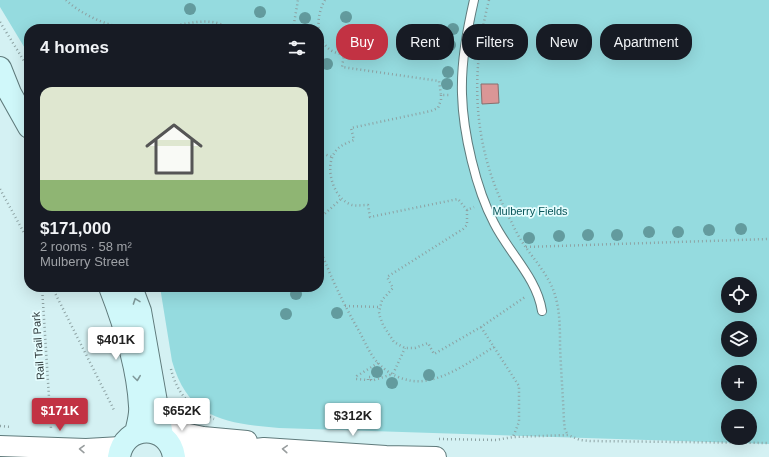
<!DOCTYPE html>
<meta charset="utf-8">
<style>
:root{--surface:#171b24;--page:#242831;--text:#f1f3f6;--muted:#9ea1a6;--accent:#c23243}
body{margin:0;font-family:Helvetica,sans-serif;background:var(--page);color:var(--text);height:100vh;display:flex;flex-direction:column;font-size:15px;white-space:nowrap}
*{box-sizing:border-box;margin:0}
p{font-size:13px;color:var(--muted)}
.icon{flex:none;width:22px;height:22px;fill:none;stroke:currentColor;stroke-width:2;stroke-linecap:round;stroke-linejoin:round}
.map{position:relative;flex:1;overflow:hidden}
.panel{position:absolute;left:24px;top:24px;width:300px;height:268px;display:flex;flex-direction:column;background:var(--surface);border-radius:16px;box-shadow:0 4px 16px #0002}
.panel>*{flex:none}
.guide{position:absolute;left:336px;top:24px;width:373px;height:36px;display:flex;gap:8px}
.controls{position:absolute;left:721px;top:277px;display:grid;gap:8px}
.controls a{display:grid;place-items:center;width:36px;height:36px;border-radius:50%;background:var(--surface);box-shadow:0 4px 16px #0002;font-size:20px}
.price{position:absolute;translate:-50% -34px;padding:0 9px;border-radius:4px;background:#fff;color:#222;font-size:13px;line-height:26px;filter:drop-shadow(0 1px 2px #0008)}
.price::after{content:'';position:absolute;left:50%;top:24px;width:12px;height:9px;margin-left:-6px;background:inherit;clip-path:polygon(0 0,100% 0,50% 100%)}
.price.selected{background:var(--accent);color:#fff}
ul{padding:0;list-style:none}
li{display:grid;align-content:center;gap:8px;height:212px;padding:0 16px}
li span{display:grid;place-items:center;height:124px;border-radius:12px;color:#555}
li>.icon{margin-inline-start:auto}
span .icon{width:72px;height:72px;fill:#fffc;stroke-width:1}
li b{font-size:17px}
h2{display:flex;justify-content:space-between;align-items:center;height:48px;padding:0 16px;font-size:17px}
.chip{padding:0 14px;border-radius:16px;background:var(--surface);box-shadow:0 4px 16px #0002;font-size:14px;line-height:36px}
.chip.selected{background:var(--accent);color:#fff}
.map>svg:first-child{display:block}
</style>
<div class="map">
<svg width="769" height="457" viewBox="0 0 769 457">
<rect width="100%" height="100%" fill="#d4f1f3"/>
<path fill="#95dbdf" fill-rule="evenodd" d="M0,0H769V444L279,428C226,423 189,420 172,361L160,287H319V29H29V55L0,7ZM728,284H750V306H728ZM728,328H750V350H728ZM728,372H750V394H728ZM728,416H750V438H728Z"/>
<path fill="#da9696" stroke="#876f6e" d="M481,84H498L499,103L482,104Z"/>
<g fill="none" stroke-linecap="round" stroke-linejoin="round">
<defs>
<path id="service" d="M474,0C467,31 461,62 462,94C463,133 476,189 494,223C509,253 537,278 542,311"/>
<path id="tertiary" d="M159,418L184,433L203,437L247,441
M0,446L86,449L121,447
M172,448L205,454L264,448L386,456L436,457"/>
<path id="secondary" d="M0,68L10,93L29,127
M110,287C124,323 138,367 140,406C141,414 138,424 136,433
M131,287L140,311L162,436
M119,457C124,423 169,423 174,457"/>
</defs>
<use href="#service" stroke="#5f7a7b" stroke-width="10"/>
<use href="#tertiary" stroke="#5f7a7b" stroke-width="22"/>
<use href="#secondary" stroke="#5f7a7b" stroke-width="24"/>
<path stroke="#8da2a3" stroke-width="2.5" stroke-dasharray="1 3" stroke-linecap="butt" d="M66,0C82,15 106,25 127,29
M325,0C317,13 315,36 327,47C331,52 338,53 344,55L342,67L439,81L441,95H450
M489,0C469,78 473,151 512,223C516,232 521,241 527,249C537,263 550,278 555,295C560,311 560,329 560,346C561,371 563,396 564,422L565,430L568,435
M0,22L29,69
M157,29C180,26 210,14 230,29
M293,29L298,0
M319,44L323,42
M441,95V100L438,108L431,111L351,128L354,140C347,143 340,145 335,152C324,167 333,199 352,205C357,206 363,205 368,205L370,217L458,199L467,210L474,207
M319,152L332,157
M0,189L29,242
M467,210V225L463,229L387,277L393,288L382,300L379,312L380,317L383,325L394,342L405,348H415L428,343L434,354L481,327L525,297
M319,219L341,199
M319,246C330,276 343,303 359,331C365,342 370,355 379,364C389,375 408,383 423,381C449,378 472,360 494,347
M526,247L769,239
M42,287L51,429
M52,287L114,410
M345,306L380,307
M481,327L519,386V422L513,437
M378,363L357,376L356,379L368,380V377H371V380H374L393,374L405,348
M171,369C176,392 192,410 214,419
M178,408L191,406
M0,426L11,427
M439,439L496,440L513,437L568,435L580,440L590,441L769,443"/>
<use href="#service" stroke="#fff" stroke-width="8"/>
<use href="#tertiary" stroke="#fff" stroke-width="20"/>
<use href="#secondary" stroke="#d0f8fa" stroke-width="22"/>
</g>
<g fill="#639b9e">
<circle cx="190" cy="9" r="6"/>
<circle cx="260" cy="12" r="6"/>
<circle cx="346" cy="17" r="6"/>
<circle cx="305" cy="18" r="6"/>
<circle cx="453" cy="29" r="6"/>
<circle cx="450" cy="45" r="6"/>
<circle cx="327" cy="64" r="6"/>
<circle cx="448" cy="72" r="6"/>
<circle cx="447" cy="84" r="6"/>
<circle cx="741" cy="229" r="6"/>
<circle cx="709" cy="230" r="6"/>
<circle cx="649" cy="232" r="6"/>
<circle cx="678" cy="232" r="6"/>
<circle cx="588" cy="235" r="6"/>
<circle cx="617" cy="235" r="6"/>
<circle cx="559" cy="236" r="6"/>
<circle cx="529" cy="238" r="6"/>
<circle cx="296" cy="294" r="6"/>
<circle cx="337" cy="313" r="6"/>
<circle cx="286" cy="314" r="6"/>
<circle cx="377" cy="372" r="6"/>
<circle cx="429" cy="375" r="6"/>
<circle cx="392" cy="383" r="6"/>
</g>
<defs><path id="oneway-chevron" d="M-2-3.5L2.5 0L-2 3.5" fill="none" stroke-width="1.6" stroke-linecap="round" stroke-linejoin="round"/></defs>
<g stroke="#809a9b">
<use href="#oneway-chevron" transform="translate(136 301) rotate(-110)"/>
<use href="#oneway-chevron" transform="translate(137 378) rotate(83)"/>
</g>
<g stroke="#989d9e">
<use href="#oneway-chevron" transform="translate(82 449) rotate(-179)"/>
<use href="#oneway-chevron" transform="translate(285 449) rotate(-176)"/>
</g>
<g text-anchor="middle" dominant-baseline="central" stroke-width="3.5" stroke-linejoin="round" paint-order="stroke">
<g font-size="11" fill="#075559" stroke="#e5fdfe">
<text x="530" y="211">Mulberry Fields</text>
</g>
<g font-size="11" fill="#303b3c" stroke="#e5fdfe">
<text transform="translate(38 346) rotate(-94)">Rail Trail Park</text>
</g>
</g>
</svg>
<div class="controls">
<a><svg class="icon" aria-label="locate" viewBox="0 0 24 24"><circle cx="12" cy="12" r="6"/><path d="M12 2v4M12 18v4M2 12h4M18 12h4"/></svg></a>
<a><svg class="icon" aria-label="layers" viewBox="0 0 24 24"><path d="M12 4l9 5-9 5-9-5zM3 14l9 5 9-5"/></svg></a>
<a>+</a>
<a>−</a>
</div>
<b class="price" style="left:116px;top:361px">$401K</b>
<b class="price selected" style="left:60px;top:432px">$171K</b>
<b class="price" style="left:182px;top:432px">$652K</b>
<b class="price" style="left:353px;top:437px">$312K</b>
<div class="guide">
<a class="chip selected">Buy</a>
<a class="chip">Rent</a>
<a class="chip">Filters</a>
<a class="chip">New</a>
<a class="chip">Apartment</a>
</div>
<section class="panel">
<h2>4 homes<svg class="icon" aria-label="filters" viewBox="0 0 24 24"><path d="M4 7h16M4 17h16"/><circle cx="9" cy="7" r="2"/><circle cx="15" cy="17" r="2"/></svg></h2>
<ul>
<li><span style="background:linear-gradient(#dfe7d0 75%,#8fb573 0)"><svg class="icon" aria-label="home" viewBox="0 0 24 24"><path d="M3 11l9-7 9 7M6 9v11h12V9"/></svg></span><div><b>$171,000</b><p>2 rooms · 58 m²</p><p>Mulberry Street</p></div></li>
</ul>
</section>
</div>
